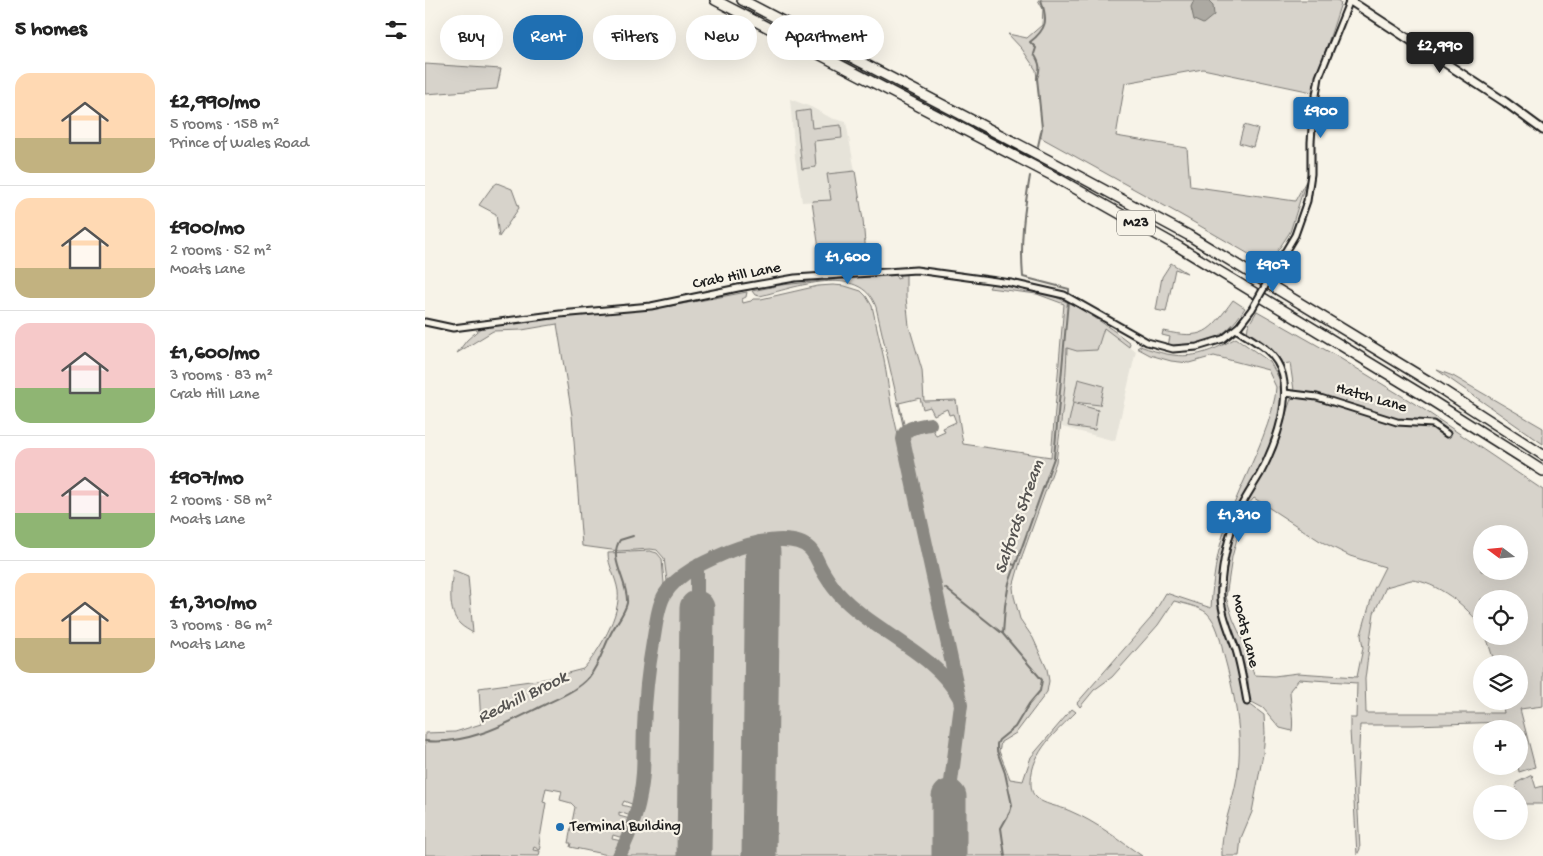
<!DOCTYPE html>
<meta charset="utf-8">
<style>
:root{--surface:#fff;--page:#f6f6f6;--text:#222;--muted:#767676;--line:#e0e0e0;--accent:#1f6fb2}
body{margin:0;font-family:"Gochi Hand",sans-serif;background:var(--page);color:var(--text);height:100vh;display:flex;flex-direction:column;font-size:19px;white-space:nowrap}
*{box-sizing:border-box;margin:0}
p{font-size:16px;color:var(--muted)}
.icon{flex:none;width:28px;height:28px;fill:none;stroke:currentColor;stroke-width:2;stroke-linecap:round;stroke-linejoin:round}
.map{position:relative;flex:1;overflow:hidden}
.panel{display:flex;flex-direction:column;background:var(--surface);width:425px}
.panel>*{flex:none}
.hud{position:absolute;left:15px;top:15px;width:475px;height:45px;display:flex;gap:10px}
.needle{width:32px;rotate:286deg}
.fabs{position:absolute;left:1048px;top:525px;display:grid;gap:10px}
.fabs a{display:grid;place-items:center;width:55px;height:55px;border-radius:50%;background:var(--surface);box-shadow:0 5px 20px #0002;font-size:25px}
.price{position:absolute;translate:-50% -42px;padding:0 11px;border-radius:5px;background:var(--accent);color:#fff;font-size:16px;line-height:32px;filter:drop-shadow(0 1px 2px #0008)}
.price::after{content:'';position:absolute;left:50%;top:30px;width:15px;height:11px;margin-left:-8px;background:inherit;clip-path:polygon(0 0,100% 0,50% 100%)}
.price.current{background:#222;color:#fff}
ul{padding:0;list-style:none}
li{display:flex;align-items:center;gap:15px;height:125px;padding:0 15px}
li+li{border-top:1px solid var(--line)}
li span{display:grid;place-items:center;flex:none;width:140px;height:100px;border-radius:15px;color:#555}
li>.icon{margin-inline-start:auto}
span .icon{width:60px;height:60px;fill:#fffc;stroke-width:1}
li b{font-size:21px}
h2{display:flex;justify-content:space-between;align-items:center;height:60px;padding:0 15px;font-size:21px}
.tag{padding:0 18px;border-radius:22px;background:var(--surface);box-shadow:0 5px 20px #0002;font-size:18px;line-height:45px}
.tag.current{background:var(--accent);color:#fff}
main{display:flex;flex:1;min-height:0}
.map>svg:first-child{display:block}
</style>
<main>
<section class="panel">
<h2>5 homes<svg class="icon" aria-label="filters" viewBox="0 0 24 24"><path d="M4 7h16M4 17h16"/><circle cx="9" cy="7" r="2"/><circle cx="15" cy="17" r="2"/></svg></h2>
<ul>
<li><span style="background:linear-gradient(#ffd9b3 65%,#c2b280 0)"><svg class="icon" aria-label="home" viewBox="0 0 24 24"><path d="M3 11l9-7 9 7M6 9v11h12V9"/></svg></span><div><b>£2,990/mo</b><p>5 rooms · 158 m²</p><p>Prince of Wales Road</p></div></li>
<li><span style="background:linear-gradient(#ffd9b3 70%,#c2b280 0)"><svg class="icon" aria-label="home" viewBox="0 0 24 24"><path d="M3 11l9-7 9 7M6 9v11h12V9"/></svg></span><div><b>£900/mo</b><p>2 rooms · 52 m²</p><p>Moats Lane</p></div></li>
<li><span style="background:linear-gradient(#f6c9c9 65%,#8fb573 0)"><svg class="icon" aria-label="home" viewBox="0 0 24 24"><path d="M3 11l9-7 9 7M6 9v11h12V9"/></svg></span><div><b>£1,600/mo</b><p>3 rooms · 83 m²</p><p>Crab Hill Lane</p></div></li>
<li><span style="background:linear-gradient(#f6c9c9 65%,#8fb573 0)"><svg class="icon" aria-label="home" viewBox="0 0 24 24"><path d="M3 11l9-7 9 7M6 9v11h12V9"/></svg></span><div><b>£907/mo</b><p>2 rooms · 58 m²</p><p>Moats Lane</p></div></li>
<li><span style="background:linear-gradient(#ffd9b3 65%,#c2b280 0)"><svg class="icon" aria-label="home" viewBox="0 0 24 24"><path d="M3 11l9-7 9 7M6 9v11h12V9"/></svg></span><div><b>£1,310/mo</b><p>3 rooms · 86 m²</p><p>Moats Lane</p></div></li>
</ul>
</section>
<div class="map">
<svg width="1118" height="856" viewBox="0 0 1118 856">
<rect width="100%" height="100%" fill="#f7f3e8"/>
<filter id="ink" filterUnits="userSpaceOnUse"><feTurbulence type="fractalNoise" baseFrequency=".02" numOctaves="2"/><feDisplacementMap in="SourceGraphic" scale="10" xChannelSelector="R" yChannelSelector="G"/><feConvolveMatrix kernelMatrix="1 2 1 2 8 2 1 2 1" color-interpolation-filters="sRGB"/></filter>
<g filter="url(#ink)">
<path fill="#e6e3d9" d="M365,99L386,107L406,118L421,122L430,171L402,175L406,200L377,202L370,157Z
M680,324L705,343L704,347L711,351L690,441L637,427L642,347L652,351L672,350Z"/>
<path fill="#d7d3cb" stroke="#7a7874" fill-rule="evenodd" d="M613,0H912L916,3L887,92L778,69L700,83L691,136L762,148L765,186L870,201L881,181L865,232L843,265L756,215L615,137L617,128L611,70L597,49L583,34L602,38L617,25L618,9Z
M0,64L76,69L72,89L0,94Z
M385,110L387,128L416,125L417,138L389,141L391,167L377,169L371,112Z
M819,125L833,129L828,147L814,143Z
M430,171L438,220L442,266L397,269L387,201L406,200L402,174Z
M72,183L87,189L94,208L74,237L71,214L54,205L67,187Z
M746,263L762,273L750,269L741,312L731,310L737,277Z
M471,274L472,279L475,278L474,274H481V297L484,326L497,370L499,401L531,400L538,444L626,457L639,304L612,294L564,288L567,283C577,285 588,285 598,287C638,295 673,318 705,343L704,347L679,328L672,350L652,351L642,348C641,386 636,424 631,462L596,559L588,587L589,596L595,619L608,638L622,669L624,681L622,692L591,733L576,742L574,751L585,779L598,781L606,757L647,709L651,712C631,732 607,751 606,781C606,786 606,792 610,796C617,805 635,806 645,811C671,822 694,840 717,856H529L530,778L540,702L495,506L482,438V436L508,429L511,436L520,432L518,428L531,422L528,414L524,415L522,409L509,415L505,407L498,409L495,398L474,403L479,424L478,425L451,307C435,262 368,288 335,296L330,295L327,291L356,285Z
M408,285L420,286L436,291L441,296L447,306L459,359L466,404L526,668V673L524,674L519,673L501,657L443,616L425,601L407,579L390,550L379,541L351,536L330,539L276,560L245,583L242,581L239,558L232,550L225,549L194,551L157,546L147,415L132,324L97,330L68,331L32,353L42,340L59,325L246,306L322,292L321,297L317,299L318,303L326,301L328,299H336L393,286Z
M808,300L820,308C799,340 781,347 743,345L745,337L737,335L738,331C779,340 784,333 808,300Z
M832,311L913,357L995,407L1118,490V706L1095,709L1110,767L1094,772L1093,766L1094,729H1082L1080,722L989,725H935L932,794L935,849L932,855L925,730V718H931L932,683L874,679L865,690C865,703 869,718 867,731L855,728L838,708L825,701L823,680L815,648L804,623L798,601V585L811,525L817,508L854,434L866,399L870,397L865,363L856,364L850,356L822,334L823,326ZM829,498L895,541L925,556L960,567L949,589L936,635L938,648L932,677L873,673L849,676L829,675L821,648L808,619L801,597L807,557L817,520L821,507ZM1056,534H1094V571H1056ZM986,580C1010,581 1044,607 1056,627V599H1094V636H1061L1070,664H1094V701H1077L1079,713H941L940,679L945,640L949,613L961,587Z
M811,338L845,362L856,382L857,394L854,418L845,444L837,466L822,490L796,567L792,589L795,607L813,666L820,703L827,706L839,715L840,733L838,754L827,812L816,838L814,856H797C795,830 808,803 812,777C819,734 809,692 798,652C795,638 792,623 782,613C773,606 760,604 749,601L733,625L687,677L669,690L655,707L652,703L726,618L741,593L786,608C788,571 795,537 809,504C823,470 843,433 850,397L851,387L843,370L789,356L764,363L746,361L725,355L712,348L715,346C756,361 773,359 811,338Z
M1012,370L1028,376L1118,428V444Z
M653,379L679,386L675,405L648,402Z
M648,403L673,410L670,430L643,426Z
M342,544L362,545L381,550C389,559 393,572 400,583C409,596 423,609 435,619C459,638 536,678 532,712L525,765L520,789L518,856H198C209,833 219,806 221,780C223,762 221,744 222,727C223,700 227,673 231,647C233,632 234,613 241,599C254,572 315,549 342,544Z
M225,551L232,553L237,559L239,583L232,605L223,655L215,719V775L209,805L199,801L197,805L208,808L206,816L194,812V816L205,819L202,827L191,824L190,827L202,830L198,838L188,835L187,839L197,841L191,855H183L145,847L146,843H143L150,807L146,803L135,800L137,791L121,788L118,802L121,803L114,844L116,847L115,850L109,847L108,850L115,851L114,856L0,855V733L30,732L56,724L54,688L120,679L158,669C174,652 196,614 193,591C191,577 183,566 183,553Z
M28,570L43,576L48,633C44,630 39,628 35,624C22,611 26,587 28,570Z
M1107,775L1111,788L1118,786V804H1094V794H1092L1091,783Z"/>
<path fill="#aca9a2" stroke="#72716c" d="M769,0H783L788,5L789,15L778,24L769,20L766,7Z"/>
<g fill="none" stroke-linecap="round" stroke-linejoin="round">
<path stroke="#72716c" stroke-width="2" d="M613,146L617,128L612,78C616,69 615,63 609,54L611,48L605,42C622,29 623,20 616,0
M605,176C599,211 595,241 598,277L644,289V292
M582,563L590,565
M520,588L578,634L617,680L615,691L604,704L596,717L590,727L574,740L572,744V751L580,773L587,805L585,812L576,828L580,856
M578,634L580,606L584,583L629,458L643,301
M0,741C42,745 79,725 115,707C131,699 152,691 164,677C174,665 179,647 186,633C191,623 200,613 202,603C204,582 182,559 195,540L208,536"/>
<path stroke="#8a8882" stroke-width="14" d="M505,424C495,426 479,426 478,439L536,705L524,797
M272,608V569L274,565
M194,856C207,831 216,801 218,773C219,758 218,743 219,728C220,699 223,670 228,642C231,627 232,607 240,594C254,572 282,561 305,551C325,543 368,532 385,549C390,554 393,562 396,568C401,577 407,586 413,593C448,632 510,652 535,699"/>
<path stroke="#8a8882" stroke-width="35" d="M269,856L272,608
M334,856L338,552
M524,856V797"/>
<defs>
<path id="street" d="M851,267L870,235L882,201L886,174V142L888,114L894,77L925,0
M0,322L28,328L135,314L226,306L313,288L370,278L491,270L586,283L639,295L722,342L748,349L772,347L798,339L814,326L827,309
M811,329C825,339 843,347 852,362C871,392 850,446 835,474C828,486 820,498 814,510C804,531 797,564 796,588C794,609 804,630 811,650C816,667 819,685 822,702
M860,393L892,397L972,422L1008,424L1022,434"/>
<path id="secondary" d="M924,0L1080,102L1118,130"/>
<path id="highway" d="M290,0L630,177L754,247L1001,397L1118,471
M317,0L633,165L763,235L1005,382L1118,455"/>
</defs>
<use href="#street" stroke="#1c1c1c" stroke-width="9"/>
<use href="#secondary" stroke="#1c1c1c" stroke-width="11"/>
<use href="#highway" stroke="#1c1c1c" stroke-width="12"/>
<use href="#street" stroke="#f7f3e8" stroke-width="5"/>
<use href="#secondary" stroke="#f7f3e8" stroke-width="7"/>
<use href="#highway" stroke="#f7f3e8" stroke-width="9"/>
<defs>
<path id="street-bridge" d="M827,309L851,267"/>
</defs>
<use href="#street-bridge" stroke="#1c1c1c" stroke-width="9" stroke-linecap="butt"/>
<use href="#street-bridge" stroke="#f7f3e8" stroke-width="5"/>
</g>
</g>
<circle fill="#1f6fb2" stroke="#f7f3e8" stroke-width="2" cx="135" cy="827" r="5"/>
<g text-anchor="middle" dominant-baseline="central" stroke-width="4.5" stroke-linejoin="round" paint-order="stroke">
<rect fill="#f7f3e8" stroke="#5e5c59" stroke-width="1" x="692" y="210.5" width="38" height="25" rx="4"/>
<g font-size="15" font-weight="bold" fill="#1c1c1c">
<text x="711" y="223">M23</text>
</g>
<g font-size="16" fill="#1c1c1c" stroke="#f7f3e8">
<text transform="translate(312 277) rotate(-11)">Crab Hill Lane</text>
<text transform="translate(946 399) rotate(16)">Hatch Lane</text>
<text transform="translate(819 631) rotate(76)">Moats Lane</text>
</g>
<g font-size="16" fill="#1c1c1c" stroke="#f7f3e8" text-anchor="start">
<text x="145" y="827">Terminal Building</text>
</g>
<g font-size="18" font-style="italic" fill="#565452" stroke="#f7f3e8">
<text transform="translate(595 517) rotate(-71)">Salfords Stream</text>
<text transform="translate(98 698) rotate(-26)">Redhill Brook</text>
</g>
</g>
</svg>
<div class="fabs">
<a><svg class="needle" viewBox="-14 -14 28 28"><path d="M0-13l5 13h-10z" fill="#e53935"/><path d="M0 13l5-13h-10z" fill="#767676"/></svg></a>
<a><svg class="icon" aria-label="locate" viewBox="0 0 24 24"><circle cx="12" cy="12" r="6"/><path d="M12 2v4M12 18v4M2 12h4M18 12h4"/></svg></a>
<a><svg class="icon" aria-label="layers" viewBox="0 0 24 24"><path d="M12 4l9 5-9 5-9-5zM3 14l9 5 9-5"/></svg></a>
<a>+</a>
<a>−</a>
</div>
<b class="price current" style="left:1015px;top:74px">£2,990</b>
<b class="price" style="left:896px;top:139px">£900</b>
<b class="price" style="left:423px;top:285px">£1,600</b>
<b class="price" style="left:848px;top:293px">£907</b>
<b class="price" style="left:814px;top:543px">£1,310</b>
<div class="hud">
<a class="tag">Buy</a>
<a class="tag current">Rent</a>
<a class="tag">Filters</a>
<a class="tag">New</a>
<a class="tag">Apartment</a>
</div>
</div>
</main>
